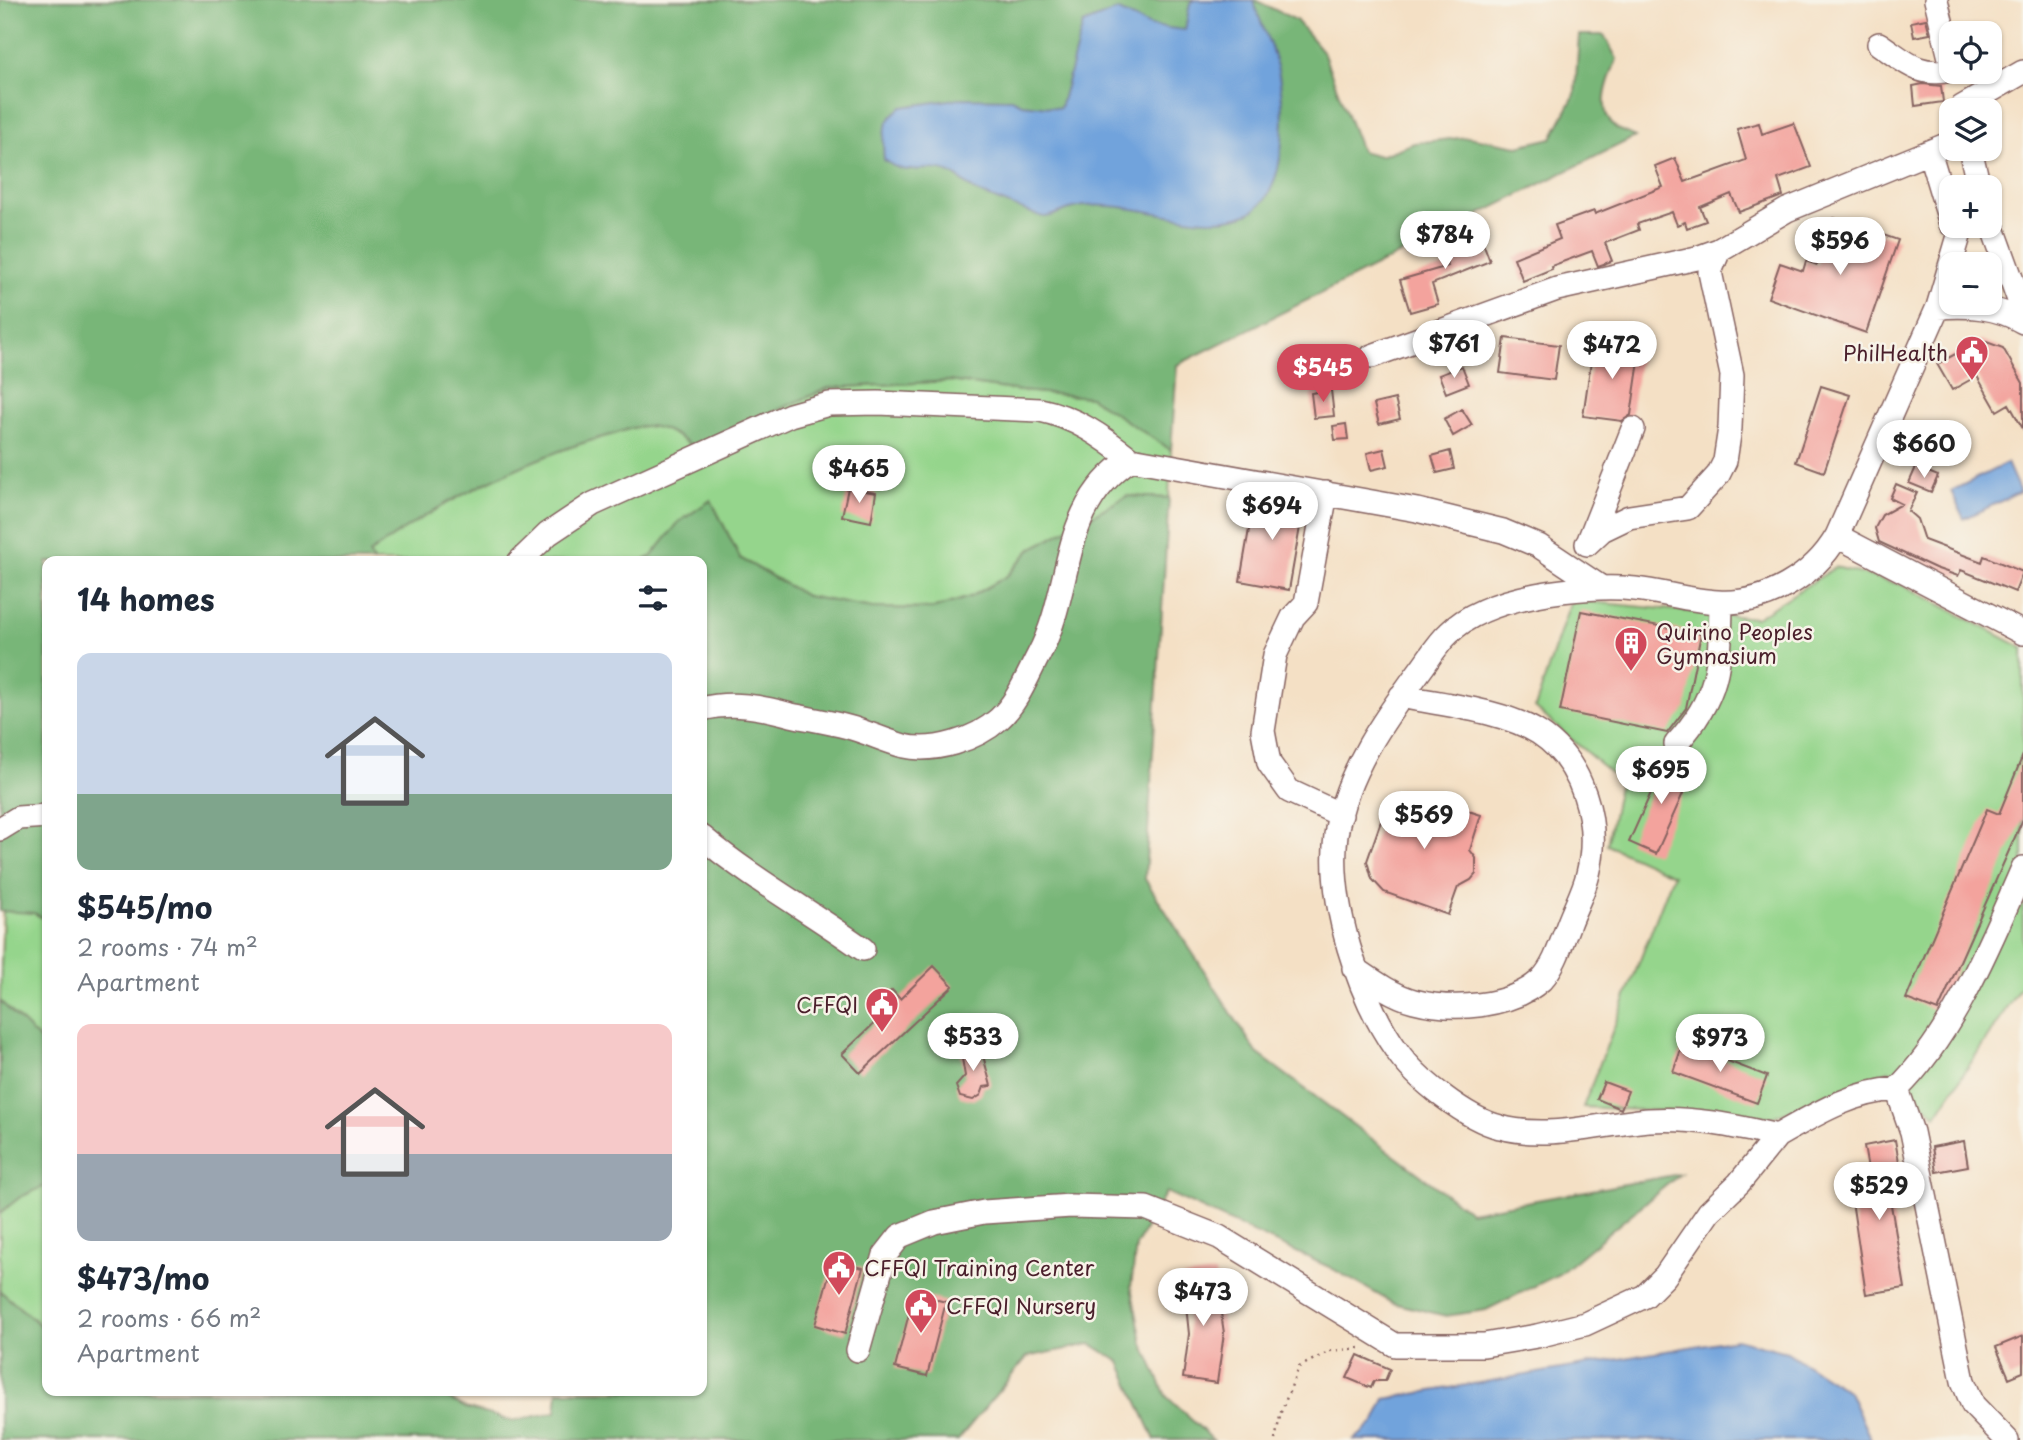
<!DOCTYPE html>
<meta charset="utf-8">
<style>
:root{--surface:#fff;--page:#f2f2f3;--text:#1f2937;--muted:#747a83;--accent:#d1495b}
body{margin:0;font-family:"Playpen Sans",sans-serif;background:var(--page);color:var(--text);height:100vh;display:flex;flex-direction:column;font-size:26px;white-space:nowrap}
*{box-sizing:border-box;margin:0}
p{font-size:23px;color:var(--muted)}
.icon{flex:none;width:38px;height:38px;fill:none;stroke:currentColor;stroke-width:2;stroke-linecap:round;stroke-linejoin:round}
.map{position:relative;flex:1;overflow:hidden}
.sheet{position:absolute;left:42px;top:556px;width:665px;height:840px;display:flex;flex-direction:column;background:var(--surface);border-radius:14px;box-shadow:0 2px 5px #0004}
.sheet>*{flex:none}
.fabs{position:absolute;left:1939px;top:21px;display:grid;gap:14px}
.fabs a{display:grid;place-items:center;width:63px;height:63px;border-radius:14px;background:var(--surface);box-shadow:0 2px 5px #0004;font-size:35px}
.price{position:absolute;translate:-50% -60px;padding:0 16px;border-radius:24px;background:#fff;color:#222;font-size:23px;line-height:46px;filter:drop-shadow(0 2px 4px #0008)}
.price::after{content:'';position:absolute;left:50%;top:42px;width:21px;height:16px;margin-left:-10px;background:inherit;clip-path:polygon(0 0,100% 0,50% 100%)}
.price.on{background:var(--accent);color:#fff}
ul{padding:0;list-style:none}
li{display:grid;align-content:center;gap:14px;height:371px;padding:0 35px}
li span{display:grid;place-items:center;height:217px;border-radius:14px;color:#555}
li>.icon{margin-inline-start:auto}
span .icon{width:126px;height:126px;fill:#fffc;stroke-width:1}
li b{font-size:30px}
h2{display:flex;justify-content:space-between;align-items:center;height:84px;padding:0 35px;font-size:30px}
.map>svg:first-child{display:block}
</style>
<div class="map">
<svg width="2023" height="1440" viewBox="0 0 2023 1440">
<rect width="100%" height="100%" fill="#f7f3e8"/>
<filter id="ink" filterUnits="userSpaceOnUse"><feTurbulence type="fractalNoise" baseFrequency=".0143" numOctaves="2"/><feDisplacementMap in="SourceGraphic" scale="14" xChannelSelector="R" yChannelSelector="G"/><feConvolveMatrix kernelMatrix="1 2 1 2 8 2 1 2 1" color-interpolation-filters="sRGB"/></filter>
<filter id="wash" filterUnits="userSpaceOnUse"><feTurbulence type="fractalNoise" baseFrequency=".00686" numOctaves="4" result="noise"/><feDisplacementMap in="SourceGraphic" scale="28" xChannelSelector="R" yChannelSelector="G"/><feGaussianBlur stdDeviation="1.57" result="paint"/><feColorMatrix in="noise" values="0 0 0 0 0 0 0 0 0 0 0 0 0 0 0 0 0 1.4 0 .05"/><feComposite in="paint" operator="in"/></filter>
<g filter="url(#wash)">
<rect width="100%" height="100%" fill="#f4e0c5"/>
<path fill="#95d58c" stroke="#707a5c" stroke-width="2" d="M950,381L1020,391L1090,397L1171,450L1169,498L1127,496L1031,549L1007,576L970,597L932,609L872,608L806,596L740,558L711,500L679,522L651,557L641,562H373L369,554C436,503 532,455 614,434C623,431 635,426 645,426C664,426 679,437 693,447L828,388Z
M1836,567L1905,586L2023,648V983L1936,1116L1889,1070L1773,1117L1583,1107L1673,875L1607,845L1620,781L1535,708L1571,600L1756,618Z
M3,909L34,913L47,920V1054L39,1039L0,1001Z
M47,1185V1331L0,1291V1213L20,1197Z"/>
<path fill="#78b678" stroke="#616a52" stroke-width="2" d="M0,0H1255L1296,20L1323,52L1361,151L1380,156L1414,143L1468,137L1518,146L1552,138L1575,94L1579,35H1604L1617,59C1609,78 1595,110 1615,127C1620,131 1629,134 1635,137L1177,365L1171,450L1090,397L1020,391L950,381L828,388L693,447C679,437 664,426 645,426C635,426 623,431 614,434C532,455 436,503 369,554L373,562H47V920L34,913L0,911Z
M1127,496L1169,498L1145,879L1257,1053L1470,1212L1680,1174L1559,1274L1486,1310L1446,1316L1393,1303L1329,1267L1166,1192L1136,1246L1131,1287L1142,1341L1166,1396L1213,1440H1155L1120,1362L1091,1344L1027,1357L958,1440H0V1291L47,1331V1391H434L466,1408L512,1421L556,1412L558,1391H702V562H641L651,557L679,522L711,500L740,558L806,596L872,608L932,609L970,597L1007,576L1031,549Z
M0,1001L39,1039L47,1054V1185L20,1197L0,1213Z"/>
<path fill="#71a3dc" stroke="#5e6184" stroke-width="2" d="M1194,0H1253C1261,25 1274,49 1279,75C1285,111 1289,193 1249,213C1209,232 1148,207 1107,206C1095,205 1081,206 1070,209C1062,211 1052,217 1044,217C1040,217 981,194 975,191C964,184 959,175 945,171C920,164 909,179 884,160C882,140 882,119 902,107L962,98L1012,99L1022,104L1060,108L1083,24L1117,10L1151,26L1185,30L1190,3Z
M2007,463L2020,492L1964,519L1951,491Z
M1736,1339L1787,1352L1849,1392L1871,1440H1354L1374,1423L1385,1399Z"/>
<g id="blocks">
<path fill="#f3a39d" d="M1926,19L1930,34L1914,37L1911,22Z
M1923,84L1941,86L1943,102L1915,106L1913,86Z
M1759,123L1762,134L1794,123L1811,167L1778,179L1783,196L1739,212L1731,194L1700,207L1706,221L1687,228L1685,222L1677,225L1672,212L1637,224L1639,230L1605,243L1612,261L1598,266L1592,251L1551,266L1552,269L1523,281L1514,258L1560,239L1555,225L1594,211L1595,214L1663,187L1655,166L1675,158L1685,182L1746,160L1737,129Z
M1834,218L1898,240L1866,333L1768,298L1780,263L1803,271L1806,261L1817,265Z
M1479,232L1490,261L1432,284L1438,304L1410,312L1400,280L1448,266L1441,247Z
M1505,338L1559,345L1554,380L1500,373Z
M1981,340L2003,348L2023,383V429L2009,404L1997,411L1977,376L1952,390L1937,364Z
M1594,341L1641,347L1631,415L1622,421L1583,416Z
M1462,366L1469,384L1446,393L1439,375Z
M1821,386L1850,395L1824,472L1796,462Z
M1331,390L1334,416L1314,418L1311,393Z
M1395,399L1400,419L1379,424L1374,404Z
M1462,409L1472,425L1453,436L1444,419Z
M1346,424L1348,439L1335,440L1333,426Z
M1912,435L1936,445L1927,465L1903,454Z
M1384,449L1388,466L1371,470L1367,453Z
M1450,451L1454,469L1437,473L1432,456Z
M1916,467L1938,476L1931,492L1909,483Z
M1896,484L1917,493L1908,511L1917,519L1924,540L1982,562L1984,556L2023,572L2015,592L1961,570L1958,576L1935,568L1879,542L1875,528L1882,515L1902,504L1890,498Z
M848,488L876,493L871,522L842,516Z
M1255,495L1304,504L1289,590L1240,581Z
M1581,611L1701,634L1686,708L1667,733L1560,711Z
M2023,755V819L1938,1011L1906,999L1987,809L1999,814Z
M1666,759L1693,771L1656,854L1629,842Z
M1418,795L1481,815L1470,850L1476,858V874L1471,880L1458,887L1448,915L1384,892L1372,879L1367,861L1387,804L1402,796Z
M934,966L953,986L860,1073L842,1054L883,1015L875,1006L892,990L900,999Z
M980,1044L991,1086L984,1087L981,1095L973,1100L960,1097L956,1086L965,1076L960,1047Z
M1683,1044L1767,1076L1757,1103L1673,1072Z
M1604,1082L1628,1091L1621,1109L1597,1099Z
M1895,1140L1902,1178L1887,1181L1905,1288L1866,1294L1852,1201L1873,1198L1864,1146Z
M1964,1141L1968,1166L1936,1172L1932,1147Z
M833,1260L863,1268L845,1334L815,1325Z
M1215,1273L1224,1333L1217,1383L1183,1378L1189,1334L1183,1277Z
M914,1294L946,1302L927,1376L895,1368Z
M2023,1336V1372L2009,1378L1996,1347Z
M1358,1355L1390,1369L1385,1381H1374L1371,1388L1347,1378Z"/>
</g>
</g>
<g filter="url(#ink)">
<use href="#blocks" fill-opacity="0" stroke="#866361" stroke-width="2"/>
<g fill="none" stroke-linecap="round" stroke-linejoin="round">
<defs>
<path id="minor" d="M1936,0L1951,62
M1879,44C1906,62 1918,77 1951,70
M1962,107L2023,72
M1970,149L1979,187
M1930,154L1951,224
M1990,220L2023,311
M1962,226L1938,307L1837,536C1814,576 1766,605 1718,602C1690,601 1663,592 1635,589C1584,584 1486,595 1449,633C1438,643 1430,657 1421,669C1385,718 1345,773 1336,835C1328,902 1358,996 1397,1051C1416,1079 1467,1119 1500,1127C1548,1140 1601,1124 1649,1120C1693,1117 1735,1126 1777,1136C1816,1114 1851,1092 1897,1089L1912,1132L1963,1381L1973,1405L2007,1440
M1938,307C1968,305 1997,306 2023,322
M1372,356L1557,289L1697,258L1719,250L1787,210L1951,143
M1326,493L1306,603L1293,617L1275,655L1263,731L1269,763L1289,791L1341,815
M1837,536L2023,633
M1588,543L1633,429
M1587,544L1602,530L1629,517L1688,508L1718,475L1725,461L1730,428L1732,375L1710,272L1719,250
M519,562L548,534L593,504L790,415L829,404L878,403L1040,410C1075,417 1103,437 1131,459L1417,510L1503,531L1539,546L1602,588
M702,709C732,701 761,707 791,715C810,719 829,722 848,727C867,732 885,741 904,746C933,753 976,740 999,719C1017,703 1027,677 1038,656C1075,588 1057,507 1131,459
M1676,744C1720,696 1720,664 1721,603
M0,829L18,818L47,816
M702,837C752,879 810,911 863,949
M1354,968C1373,981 1392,995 1414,1001C1452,1011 1510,1008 1541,980C1555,966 1562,941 1569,923C1575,907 1584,891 1588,874C1601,823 1583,762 1539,733C1503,710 1443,705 1401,696
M1897,1089C1953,1035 1992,939 2023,868
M858,1350L885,1255L900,1236L934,1222L984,1212L1071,1206L1146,1208L1219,1237L1395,1345H1484L1537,1336L1585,1324L1645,1296L1665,1276L1709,1212L1739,1183L1777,1136"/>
</defs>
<use href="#minor" stroke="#866361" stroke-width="26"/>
<path stroke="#866361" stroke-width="2.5" stroke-dasharray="2 5" stroke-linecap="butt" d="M1275,1440L1281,1412L1299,1367L1330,1351L1361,1348"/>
<use href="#minor" stroke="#fff" stroke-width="23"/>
</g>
</g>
<defs>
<symbol id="civic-pin" viewBox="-11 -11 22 30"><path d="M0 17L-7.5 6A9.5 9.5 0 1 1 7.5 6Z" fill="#d1495b" stroke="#f7f3e8"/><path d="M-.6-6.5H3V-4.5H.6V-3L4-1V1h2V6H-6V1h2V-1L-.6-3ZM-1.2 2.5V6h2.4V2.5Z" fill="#fff"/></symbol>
<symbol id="building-pin" viewBox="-11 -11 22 30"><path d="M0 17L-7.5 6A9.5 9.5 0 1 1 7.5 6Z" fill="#d1495b" stroke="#f7f3e8"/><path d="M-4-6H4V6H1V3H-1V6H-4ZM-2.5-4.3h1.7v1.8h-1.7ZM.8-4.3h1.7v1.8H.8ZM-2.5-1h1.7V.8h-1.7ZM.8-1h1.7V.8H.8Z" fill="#fff"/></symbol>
</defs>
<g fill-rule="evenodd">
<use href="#civic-pin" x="1953" y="333" width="38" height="52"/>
<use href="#building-pin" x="1612" y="624" width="38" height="52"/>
<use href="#civic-pin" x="863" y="985" width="38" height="52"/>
<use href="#civic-pin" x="820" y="1248" width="38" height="52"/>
<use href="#civic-pin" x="902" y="1286" width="38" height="52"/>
</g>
<g text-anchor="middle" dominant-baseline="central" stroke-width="5" stroke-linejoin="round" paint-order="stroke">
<g font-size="21" fill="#4a1f2b" stroke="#f7f3e8" text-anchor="start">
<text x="1948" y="352" text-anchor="end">PhilHealth</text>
<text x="1656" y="631">Quirino Peoples<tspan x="1656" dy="24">Gymnasium</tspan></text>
<text x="858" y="1004" text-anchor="end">CFFQI</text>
<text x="864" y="1267">CFFQI Training Center</text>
<text x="946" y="1305">CFFQI Nursery</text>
</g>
</g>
</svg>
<div class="fabs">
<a><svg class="icon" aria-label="locate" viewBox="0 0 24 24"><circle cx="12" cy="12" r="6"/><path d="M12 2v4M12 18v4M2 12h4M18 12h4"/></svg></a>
<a><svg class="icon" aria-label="layers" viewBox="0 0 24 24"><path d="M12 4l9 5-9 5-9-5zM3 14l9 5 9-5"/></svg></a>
<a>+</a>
<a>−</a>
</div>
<b class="price" style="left:1445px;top:271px">$784</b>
<b class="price" style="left:1840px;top:277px">$596</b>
<b class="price" style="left:1454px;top:380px">$761</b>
<b class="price" style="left:1612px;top:381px">$472</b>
<b class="price on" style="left:1323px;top:404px">$545</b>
<b class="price" style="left:1924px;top:480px">$660</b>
<b class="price" style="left:859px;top:505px">$465</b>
<b class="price" style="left:1272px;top:542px">$694</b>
<b class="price" style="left:1661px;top:806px">$695</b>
<b class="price" style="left:1424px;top:851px">$569</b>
<b class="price" style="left:973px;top:1073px">$533</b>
<b class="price" style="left:1720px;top:1074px">$973</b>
<b class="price" style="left:1879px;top:1222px">$529</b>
<b class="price" style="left:1203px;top:1328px">$473</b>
<section class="sheet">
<h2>14 homes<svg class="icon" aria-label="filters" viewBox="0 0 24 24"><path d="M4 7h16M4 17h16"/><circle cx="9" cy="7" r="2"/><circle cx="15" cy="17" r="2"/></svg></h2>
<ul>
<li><span style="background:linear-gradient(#c9d6e8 65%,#7fa58c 0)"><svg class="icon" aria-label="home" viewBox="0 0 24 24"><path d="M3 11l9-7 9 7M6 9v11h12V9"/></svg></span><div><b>$545/mo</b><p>2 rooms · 74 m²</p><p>Apartment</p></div></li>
<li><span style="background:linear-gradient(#f6c9c9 60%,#9aa5b1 0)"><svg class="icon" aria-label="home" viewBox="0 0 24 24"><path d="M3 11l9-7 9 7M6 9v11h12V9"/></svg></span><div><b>$473/mo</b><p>2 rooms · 66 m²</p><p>Apartment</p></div></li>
</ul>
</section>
</div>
